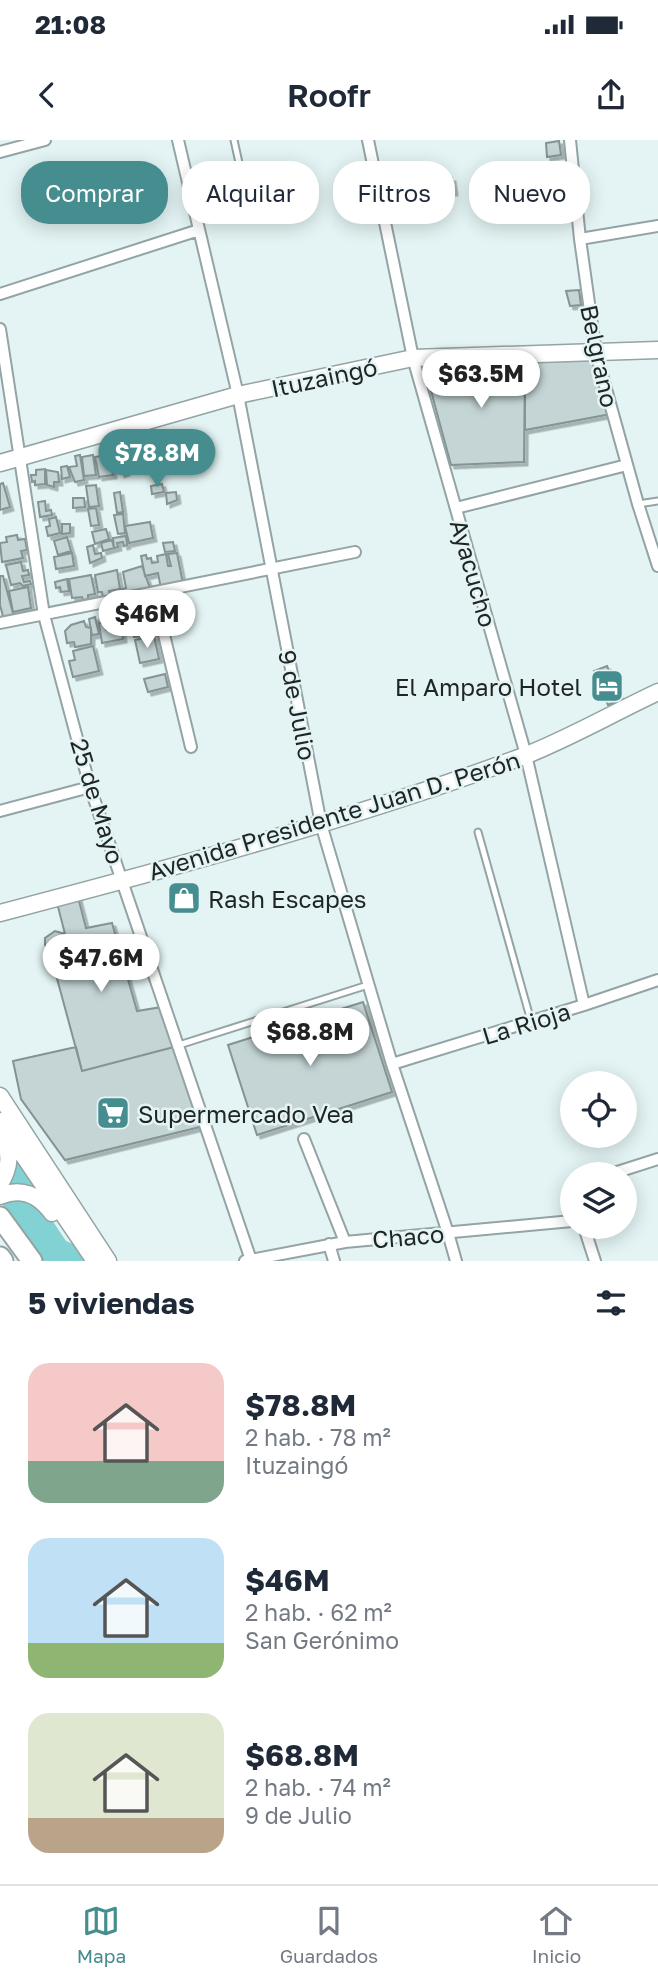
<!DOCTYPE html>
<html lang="es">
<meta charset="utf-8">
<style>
:root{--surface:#fff;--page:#f2f2f3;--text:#1f2937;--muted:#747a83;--line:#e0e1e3;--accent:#458d8e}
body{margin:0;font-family:"Golos Text",sans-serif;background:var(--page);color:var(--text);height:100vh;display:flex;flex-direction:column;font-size:26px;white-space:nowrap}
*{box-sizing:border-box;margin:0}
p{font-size:23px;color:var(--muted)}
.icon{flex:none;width:38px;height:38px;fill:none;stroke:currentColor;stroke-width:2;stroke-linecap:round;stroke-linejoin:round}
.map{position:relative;height:1121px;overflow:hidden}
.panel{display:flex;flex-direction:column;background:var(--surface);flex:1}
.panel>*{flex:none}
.banner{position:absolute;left:21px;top:21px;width:616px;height:63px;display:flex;gap:14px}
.fabs{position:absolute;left:560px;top:931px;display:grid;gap:14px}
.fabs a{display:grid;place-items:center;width:77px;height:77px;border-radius:50%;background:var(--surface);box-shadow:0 4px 18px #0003;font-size:35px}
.price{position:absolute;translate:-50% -60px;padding:0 16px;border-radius:24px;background:#fff;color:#222;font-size:23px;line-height:46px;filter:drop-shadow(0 2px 4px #0008)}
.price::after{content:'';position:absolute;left:50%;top:42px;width:21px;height:16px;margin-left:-10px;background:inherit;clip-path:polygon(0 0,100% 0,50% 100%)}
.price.active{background:var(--accent);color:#fff}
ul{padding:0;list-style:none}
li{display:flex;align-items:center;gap:21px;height:175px;padding:0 28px}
li span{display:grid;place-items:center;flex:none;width:196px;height:140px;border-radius:21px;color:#555}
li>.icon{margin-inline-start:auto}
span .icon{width:84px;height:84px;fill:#fffc;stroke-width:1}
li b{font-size:30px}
h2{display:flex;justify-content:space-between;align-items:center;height:84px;padding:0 28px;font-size:30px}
.chip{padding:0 24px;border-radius:28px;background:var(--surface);box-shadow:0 4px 18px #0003;font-size:24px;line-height:63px}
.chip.active{background:var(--accent);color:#fff}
.status{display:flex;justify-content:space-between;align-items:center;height:49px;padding:0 35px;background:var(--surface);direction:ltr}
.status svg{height:19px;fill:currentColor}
header{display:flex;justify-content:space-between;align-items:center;height:91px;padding:0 28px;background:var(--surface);font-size:32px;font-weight:600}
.tabs{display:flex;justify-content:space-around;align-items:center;height:98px;border-top:2px solid var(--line);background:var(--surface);font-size:19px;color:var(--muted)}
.tabs a{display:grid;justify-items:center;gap:4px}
.tabs .active{color:var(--accent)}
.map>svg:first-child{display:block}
</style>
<div class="status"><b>21:08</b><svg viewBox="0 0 49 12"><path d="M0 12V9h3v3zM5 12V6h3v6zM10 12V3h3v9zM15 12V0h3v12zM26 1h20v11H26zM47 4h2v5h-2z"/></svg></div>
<header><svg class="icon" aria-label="back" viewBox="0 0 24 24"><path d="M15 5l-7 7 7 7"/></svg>Roofr<svg class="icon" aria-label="share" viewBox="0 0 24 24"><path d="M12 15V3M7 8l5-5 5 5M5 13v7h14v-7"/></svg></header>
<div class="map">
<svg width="658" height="1121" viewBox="0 0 658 1121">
<defs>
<filter id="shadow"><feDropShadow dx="3.5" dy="3.5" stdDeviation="0" flood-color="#0004"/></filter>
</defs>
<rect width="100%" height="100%" fill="#e4f4f4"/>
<path fill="#83d2d3" d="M10,1006L44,1056L0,1049Z
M23,1056L48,1074L66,1101L78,1106L89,1121H41L2,1067L8,1057Z"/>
<path fill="#c5d5d5" stroke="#849393" stroke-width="2" filter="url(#shadow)" d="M559,1L561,15L547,17L546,3Z
M452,38L454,52L440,54L439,39Z
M579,150L581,165L570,166L566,151Z
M594,216L611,274L525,290V219Z
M525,219L524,322L451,325L424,225Z
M167,296L172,315L159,318L154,299Z
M127,302L130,312L122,318L117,305Z
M117,306L126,332L121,334L112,307Z
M80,315L84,340L75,342L69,327L77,326L75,316Z
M93,315L96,335L84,336L82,317Z
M101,316L102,320L110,319L113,335L99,337L95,317Z
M67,326L70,337L62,339L61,327Z
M45,329V344L35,345V341L32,342L31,335H36V330Z
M46,330L58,332L59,342H54V347L47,345Z
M3,343L10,367L0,370V344Z
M162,344L164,352L152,354L151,346Z
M96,345L99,366L89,367L86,346Z
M120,352L123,372L117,373L114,353Z
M176,352L177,360L167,364L166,353Z
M73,358H84L85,367L73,368Z
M45,361L46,371L51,370L52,375L40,377L38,362Z
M96,368L99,385L91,386L88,369Z
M123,374L125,393L118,394L114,375Z
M56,377L60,393L48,396L46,387L50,386L49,379Z
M150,382L153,398L129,403L125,386Z
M62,384H70V393L62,394Z
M106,389L109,399L95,404L92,392Z
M17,395L18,400L25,399L27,410L21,411L23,418L2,422L0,403L7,402L6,397Z
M126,396L127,405L124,406L123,402L117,403L118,407L114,408L113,398Z
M67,397L71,411L58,415L54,401Z
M112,400L114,408L103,411L101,403Z
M173,402L175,411L165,412L163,403Z
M93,405L95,414L101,413L102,418L90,423L87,407Z
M72,413L74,426L56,429L54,417Z
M177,413L183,444L161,449L158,433L145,436L141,416L146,415L147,419L151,418L152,423L158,422L157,416L166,414L168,426H171L168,414Z
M21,422L23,431L28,430L29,435L22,436L24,442L30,441L31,444L23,446L20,443L11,445L6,425Z
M142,426L150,448L123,454L122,449L126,448L123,432Z
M117,430L120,449L109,451L110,455L103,457L102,452H98L95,435Z
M91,435L95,454L88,455V459L83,460L82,457L72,458L69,439Z
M0,436H3L14,477L4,480L0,465Z
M67,439L69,451L61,452L60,447L56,448L55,442Z
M28,447L31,468L13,472L9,451Z
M148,470L151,480L133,484L131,474Z
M95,477L99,494L92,495L89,479Z
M120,480L123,499L102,503L99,483L105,482L106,490L114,489L112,481Z
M84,481L86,487L91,488V504L75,507L74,502L67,503L65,491L71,485Z
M143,483L144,487L152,485L153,493L134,497L132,486Z
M154,496L159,519L140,523L135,500Z
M93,506L99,531L73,537L69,521L75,520L73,511Z
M607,526L621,560L608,565L594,531Z
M165,534L168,547L148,552L144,539Z
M78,757L86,788L112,783L137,871L162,867L174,907L82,931L55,831L54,819L45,805V798L55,791L65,794L57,763Z
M363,862L392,952L257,995L228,905Z
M76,907L82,931L174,907L200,987L65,1020L21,959L13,921Z"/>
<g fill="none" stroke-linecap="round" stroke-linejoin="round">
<defs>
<path id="lane" d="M197,81L248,64L234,0
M638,364L658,361
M478,692L531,881
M179,905L368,845"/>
<path id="street" d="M178,0L238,255L321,684L392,924L448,1093L456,1121
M368,0L413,218L526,615L584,865
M570,0L580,99L596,213L638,364L658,426
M0,12L45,0
M580,99L658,86
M0,154L199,90
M0,189L44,475L90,647L251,1120
M456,368L627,325
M154,453L191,607
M0,483L355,412
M0,671L90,647
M392,924L584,865L658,840
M304,999L345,1102
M611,1034L658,1019
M584,1087L595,1121
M329,1104L334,1121
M245,1121L345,1102L572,1081"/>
<path id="secondary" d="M0,323L238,255L413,218L658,210
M0,773C176,727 353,679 524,616C568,599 615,572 658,552
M0,956L108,1121
M0,981L95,1121
M0,1044C10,1027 12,1013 1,996
M0,1056C21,1047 39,1055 52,1073"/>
<path id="highway" d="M0,1077L32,1121
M0,1117L3,1121"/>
</defs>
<use href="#lane" stroke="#94a3a3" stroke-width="9"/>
<use href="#street" stroke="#94a3a3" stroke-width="14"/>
<use href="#secondary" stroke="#94a3a3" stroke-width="19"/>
<use href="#highway" stroke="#94a3a3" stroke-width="23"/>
<use href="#lane" stroke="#fff" stroke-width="5"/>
<use href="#street" stroke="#fff" stroke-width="10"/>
<use href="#secondary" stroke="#fff" stroke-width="16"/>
<use href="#highway" stroke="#fff" stroke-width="19"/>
</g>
<defs>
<symbol id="hotel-square" viewBox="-11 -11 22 22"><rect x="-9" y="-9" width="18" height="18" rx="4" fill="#458d8e" stroke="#e4f4f4"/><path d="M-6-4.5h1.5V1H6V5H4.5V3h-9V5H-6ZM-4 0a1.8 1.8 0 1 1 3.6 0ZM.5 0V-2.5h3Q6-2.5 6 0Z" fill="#fff"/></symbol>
<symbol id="shop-square" viewBox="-11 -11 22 22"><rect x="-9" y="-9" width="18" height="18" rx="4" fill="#458d8e" stroke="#e4f4f4"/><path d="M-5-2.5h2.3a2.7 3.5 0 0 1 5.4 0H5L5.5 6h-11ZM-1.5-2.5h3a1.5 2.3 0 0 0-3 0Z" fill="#fff"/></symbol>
<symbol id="supermarket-square" viewBox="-11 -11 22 22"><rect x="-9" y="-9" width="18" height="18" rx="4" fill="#458d8e" stroke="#e4f4f4"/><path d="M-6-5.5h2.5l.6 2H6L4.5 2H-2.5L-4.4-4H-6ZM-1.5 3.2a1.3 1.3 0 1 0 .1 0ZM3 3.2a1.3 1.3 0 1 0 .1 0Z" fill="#fff"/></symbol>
</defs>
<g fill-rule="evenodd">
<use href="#hotel-square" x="588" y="527" width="38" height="38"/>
<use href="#shop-square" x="165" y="739" width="38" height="38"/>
<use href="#supermarket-square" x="94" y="954" width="38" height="38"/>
</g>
<g text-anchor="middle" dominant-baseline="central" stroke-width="5" stroke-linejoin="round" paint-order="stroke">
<g font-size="24" fill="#1f2525" stroke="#e4f4f4">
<text transform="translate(600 216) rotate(78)">Belgrano</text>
<text transform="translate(324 237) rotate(-12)">Ituzaingó</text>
<text transform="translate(474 433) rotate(74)">Ayacucho</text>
<text transform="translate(298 565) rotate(79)">9 de Julio</text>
<text transform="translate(98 661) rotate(73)">25 de Mayo</text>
<text transform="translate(334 675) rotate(-17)">Avenida Presidente Juan D. Perón</text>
<text transform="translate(526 883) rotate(-17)">La Rioja</text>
<text transform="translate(408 1096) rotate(-5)">Chaco</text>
</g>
<g font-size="24" fill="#1f2525" stroke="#e4f4f4" text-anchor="start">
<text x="582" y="546" text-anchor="end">El Amparo Hotel</text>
<text x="208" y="758">Rash Escapes</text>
<text x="138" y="973">Supermercado Vea</text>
</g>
</g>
</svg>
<div class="fabs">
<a><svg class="icon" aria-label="locate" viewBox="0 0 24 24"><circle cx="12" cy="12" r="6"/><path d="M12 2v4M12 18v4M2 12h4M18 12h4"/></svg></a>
<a><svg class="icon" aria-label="layers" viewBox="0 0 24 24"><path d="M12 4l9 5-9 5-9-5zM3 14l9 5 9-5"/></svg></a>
</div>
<b class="price" style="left:481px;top:270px">$63.5M</b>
<b class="price active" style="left:157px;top:349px">$78.8M</b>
<b class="price" style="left:147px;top:510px">$46M</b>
<b class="price" style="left:101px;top:854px">$47.6M</b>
<b class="price" style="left:310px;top:928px">$68.8M</b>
<div class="banner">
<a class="chip active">Comprar</a>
<a class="chip">Alquilar</a>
<a class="chip">Filtros</a>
<a class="chip">Nuevo</a>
</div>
</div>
<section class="panel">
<h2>5 viviendas<svg class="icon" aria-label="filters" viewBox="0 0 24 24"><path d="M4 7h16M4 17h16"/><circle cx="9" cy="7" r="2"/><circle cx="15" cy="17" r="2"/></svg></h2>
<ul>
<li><span style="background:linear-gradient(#f6c9c9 70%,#7fa58c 0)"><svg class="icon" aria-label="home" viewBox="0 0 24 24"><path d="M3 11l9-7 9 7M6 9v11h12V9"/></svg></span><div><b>$78.8M</b><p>2 hab. · 78 m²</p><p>Ituzaingó</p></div></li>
<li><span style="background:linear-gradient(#bfe0f5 75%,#8fb573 0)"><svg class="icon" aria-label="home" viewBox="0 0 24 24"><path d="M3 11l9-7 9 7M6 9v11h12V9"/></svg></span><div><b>$46M</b><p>2 hab. · 62 m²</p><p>San Gerónimo</p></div></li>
<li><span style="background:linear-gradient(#dfe7d0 75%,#b9a48a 0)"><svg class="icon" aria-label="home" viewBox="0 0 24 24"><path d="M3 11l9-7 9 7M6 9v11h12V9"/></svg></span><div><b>$68.8M</b><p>2 hab. · 74 m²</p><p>9 de Julio</p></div></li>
</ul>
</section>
<nav class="tabs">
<a class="active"><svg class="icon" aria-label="map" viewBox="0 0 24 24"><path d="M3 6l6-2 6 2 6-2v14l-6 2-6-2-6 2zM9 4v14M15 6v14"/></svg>Mapa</a>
<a><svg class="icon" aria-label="saved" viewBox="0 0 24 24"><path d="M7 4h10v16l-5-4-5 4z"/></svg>Guardados</a>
<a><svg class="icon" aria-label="home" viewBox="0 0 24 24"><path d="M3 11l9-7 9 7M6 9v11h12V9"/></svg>Inicio</a>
</nav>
